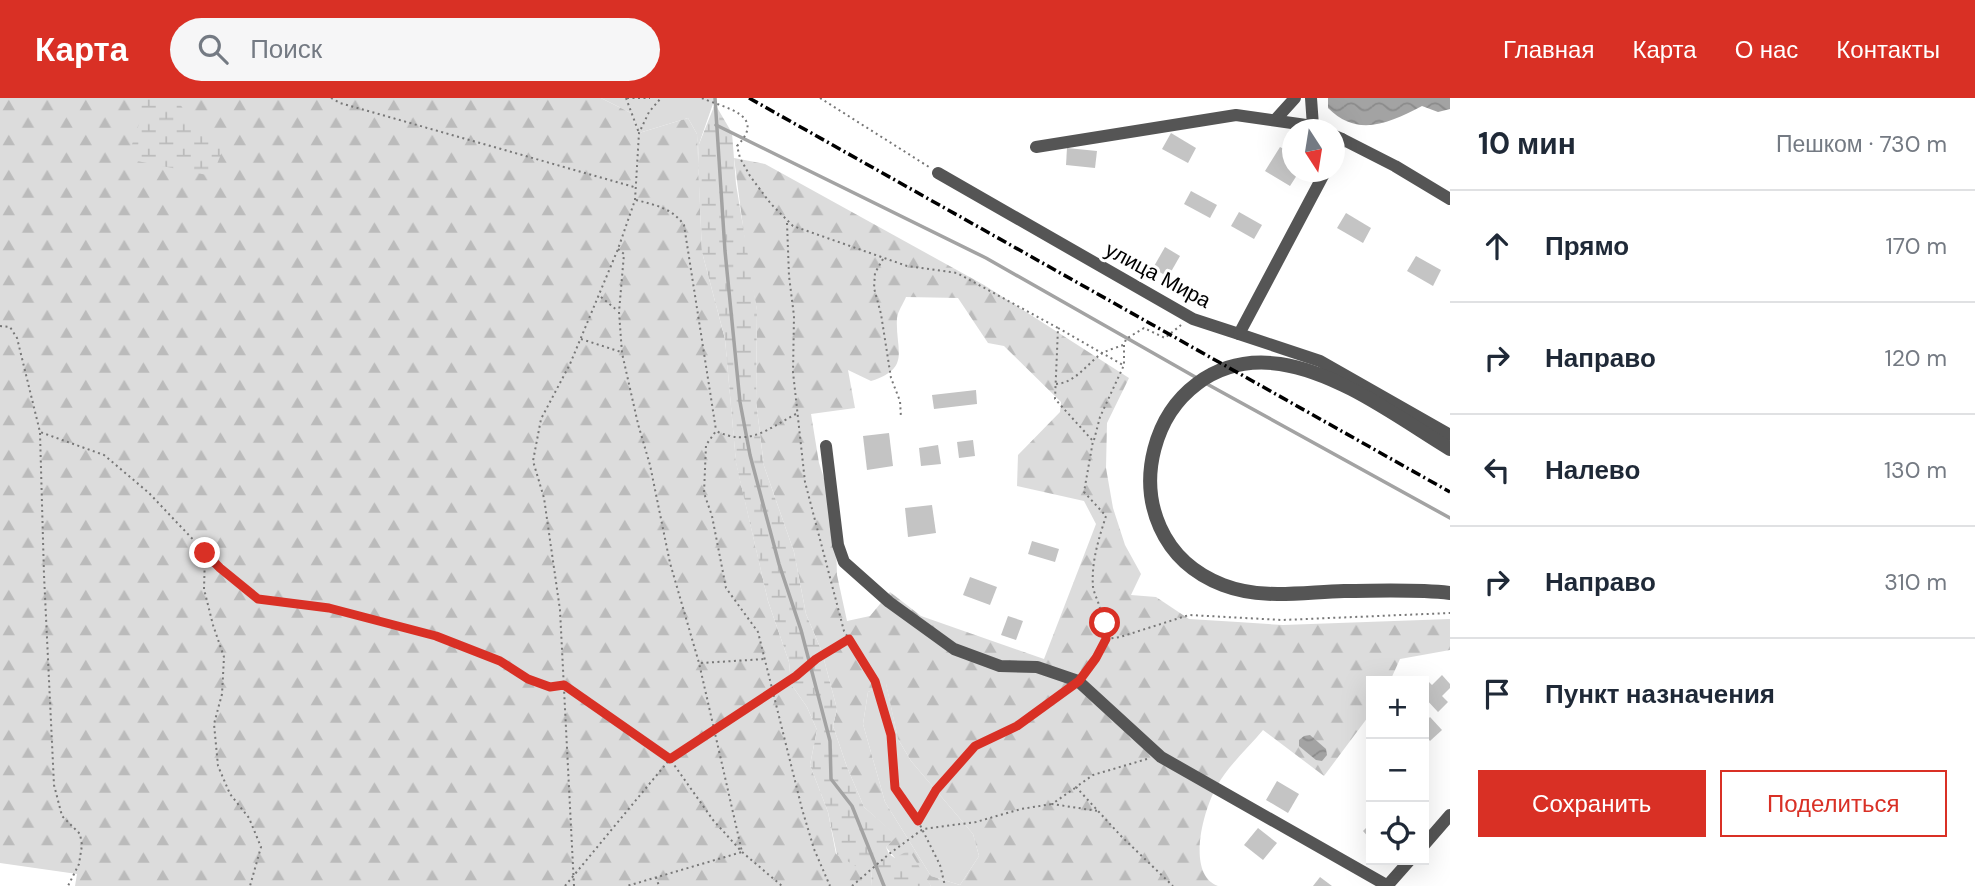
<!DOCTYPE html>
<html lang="ru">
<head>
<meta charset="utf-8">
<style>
	body { margin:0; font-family:"DM Sans",sans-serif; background:#f6f6f7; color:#1f2937 }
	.controls { position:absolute; right:21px; bottom:21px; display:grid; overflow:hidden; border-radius:0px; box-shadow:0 7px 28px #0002 }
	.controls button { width:63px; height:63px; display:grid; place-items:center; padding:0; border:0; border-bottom:2px solid #e0e1e3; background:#fff; color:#1f2937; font:35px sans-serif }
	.compass { position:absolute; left:1282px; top:21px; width:63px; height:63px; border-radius:50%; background:#fff; box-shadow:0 7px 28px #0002; rotate:168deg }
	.stop { position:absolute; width:21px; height:21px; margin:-16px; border:5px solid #d93025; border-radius:50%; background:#fff }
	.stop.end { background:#d93025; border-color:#fff; box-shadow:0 2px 7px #0008 }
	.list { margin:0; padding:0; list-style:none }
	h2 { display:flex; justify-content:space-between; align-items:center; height:91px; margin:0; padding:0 28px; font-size:30px }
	h2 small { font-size:23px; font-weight:400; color:#747a83 }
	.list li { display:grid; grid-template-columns:46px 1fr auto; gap:21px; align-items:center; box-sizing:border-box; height:112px; padding:0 28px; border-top:2px solid #e0e1e3 }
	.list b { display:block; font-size:26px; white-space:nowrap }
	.list em { font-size:23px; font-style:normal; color:#747a83 }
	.actions { display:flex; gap:14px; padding:21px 28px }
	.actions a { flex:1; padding:16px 0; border:2px solid #d93025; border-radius:0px; text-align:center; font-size:24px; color:#d93025 }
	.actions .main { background:#d93025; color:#fff }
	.icon { flex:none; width:38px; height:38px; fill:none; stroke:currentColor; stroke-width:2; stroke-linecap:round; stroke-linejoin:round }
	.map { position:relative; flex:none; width:1450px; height:788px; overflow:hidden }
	header { display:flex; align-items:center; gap:42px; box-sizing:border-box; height:98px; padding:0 35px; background:#d93025; color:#fff }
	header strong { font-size:33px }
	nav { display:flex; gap:38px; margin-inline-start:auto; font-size:24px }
	.search { width:490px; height:63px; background:#f6f6f7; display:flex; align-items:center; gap:18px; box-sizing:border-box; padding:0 24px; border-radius:38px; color:#747a83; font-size:26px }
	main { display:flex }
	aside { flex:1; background:#fff }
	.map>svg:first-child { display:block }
	.grass { fill:#dcdcdc }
	.forest { fill:url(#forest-firs); fill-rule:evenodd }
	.wetland { fill:url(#wetland-marsh) }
	.water { fill:url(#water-waves) }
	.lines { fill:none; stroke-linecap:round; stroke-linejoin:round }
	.stream { stroke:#a3a3a3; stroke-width:3.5 }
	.building { fill:#c4c4c4 }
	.path { stroke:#777; stroke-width:2; stroke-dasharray:2 3.5; stroke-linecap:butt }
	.minor { stroke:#555; stroke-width:12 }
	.tertiary { stroke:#555; stroke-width:14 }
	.rail { stroke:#000; stroke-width:3.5; stroke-dasharray:10 3.5 2 3.5; stroke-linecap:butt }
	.route { stroke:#d93025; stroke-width:9 }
	.labels { text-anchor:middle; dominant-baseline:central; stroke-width:6; stroke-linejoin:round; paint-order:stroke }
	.street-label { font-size:21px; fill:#000; stroke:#fff }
</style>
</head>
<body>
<header>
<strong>Карта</strong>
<div class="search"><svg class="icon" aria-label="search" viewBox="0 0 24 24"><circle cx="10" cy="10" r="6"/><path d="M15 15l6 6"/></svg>Поиск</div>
<nav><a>Главная</a><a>Карта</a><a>О нас</a><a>Контакты</a></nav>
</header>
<main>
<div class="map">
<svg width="1450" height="788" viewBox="0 0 1450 788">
	<defs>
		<pattern id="forest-firs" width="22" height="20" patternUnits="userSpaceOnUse" patternTransform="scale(1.75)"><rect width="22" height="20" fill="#dcdcdc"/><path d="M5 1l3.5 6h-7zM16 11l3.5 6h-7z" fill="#bbb"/></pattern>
		<pattern id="wetland-marsh" width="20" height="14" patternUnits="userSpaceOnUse" patternTransform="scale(1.75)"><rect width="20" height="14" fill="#dcdcdc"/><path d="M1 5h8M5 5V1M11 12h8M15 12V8" fill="none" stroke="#bbb"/></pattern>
		<pattern id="water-waves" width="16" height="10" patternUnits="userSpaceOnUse" patternTransform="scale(1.75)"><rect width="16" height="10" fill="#a3a3a3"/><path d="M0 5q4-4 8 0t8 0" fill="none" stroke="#8b8b8b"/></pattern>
	</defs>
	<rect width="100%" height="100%" fill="#fff"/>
	<g class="grass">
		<polygon points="601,0 715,0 699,46 698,66 697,36 688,20 639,35 631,15"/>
		<polygon points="886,585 898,641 911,663 973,736 979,758 960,787 931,778 885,704 863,626 868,594"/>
	</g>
	<g class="forest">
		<polygon points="0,0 601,0 631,15 639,35 688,20 697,36 702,154 725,241 736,364 768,503 789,564 791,586 807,609 817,632 810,667 828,714 836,756 871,771 872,788 75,788 77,776 0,765"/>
		<path d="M734,60L765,66L984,187L1129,280L1107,325L1106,370L1113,410L1125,447L1141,476L1131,497L1156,499L1189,521L1238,524L1283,527L1450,521V552L1400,561L1390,583H1371V615L1324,678L1263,632C1248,650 1228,668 1217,688C1204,710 1185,776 1218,788H931L920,773L895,760L886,749L896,738L864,709L847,669L833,628L837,611L822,554L806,516L794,454L764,368L756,303L757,212L748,167ZM906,199L958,200L988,245L1004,248L1061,304L1060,314L1018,357L1017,388L1084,403L1096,426L1044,561L921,518L890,494L870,518L847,523L837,477L836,445L829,396L819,365L811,316L855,310L848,272L871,283C912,270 895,252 897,220C898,213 903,206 906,199ZM886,586L898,641L911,663L973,736L979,758L960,787L931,778L885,704L863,626L868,594Z"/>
	</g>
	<g class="wetland">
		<polygon points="137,0 176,0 190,21 224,49 212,78 127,61 140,23"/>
		<polygon points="715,6 732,35 736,86 757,212 756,303 764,368 794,454 806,516 822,554 837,611 833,628 847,669 864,709 897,738 886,749 889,756 895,760 909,752 931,788 872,788 871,771 859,770 837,757 828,714 810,667 817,632 807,609 791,586 789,564 768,503 736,365 725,241 702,154 698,66 699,46"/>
	</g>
	<g class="water">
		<path d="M1328,0H1450V11L1438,14L1422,8C1389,25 1358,40 1328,10Z"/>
		<polygon points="1310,637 1326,651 1327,657 1322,663 1316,662 1299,648 1299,642 1304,638"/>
	</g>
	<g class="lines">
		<g class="stream">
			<polyline points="715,0 725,153 740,304 750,357 779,466 801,532 830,643 831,681 852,708 884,788"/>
			<polyline points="716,27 986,160 1197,280"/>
			<polyline points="1207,286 1450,420"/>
		</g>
	</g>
	<g class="building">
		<polygon points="1171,35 1196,50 1188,65 1162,51"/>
		<polygon points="1280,49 1293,56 1293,74 1299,74 1290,88 1265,73"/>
		<polygon points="1067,50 1097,53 1095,70 1066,67"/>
		<polygon points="1191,93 1217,107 1210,120 1184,106"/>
		<polygon points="1239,114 1262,127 1254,141 1231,128"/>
		<polygon points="1346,115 1371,130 1363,145 1337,130"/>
		<polygon points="1165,149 1180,158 1168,179 1153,170"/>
		<polygon points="1416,158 1441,172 1433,188 1407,173"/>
		<polygon points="976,292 977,306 934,311 932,297"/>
		<polygon points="889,335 893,368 867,372 863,338"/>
		<polygon points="973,342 975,358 959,360 957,344"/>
		<polygon points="938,347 941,366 921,368 919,350"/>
		<polygon points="932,407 936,435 908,439 905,410"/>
		<polygon points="1032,443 1059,451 1055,464 1028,456"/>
		<polygon points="970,479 997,489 990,507 963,497"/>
		<polygon points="1008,518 1023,523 1016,542 1001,537"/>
		<polygon points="1442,577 1450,586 1450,590 1442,598 1448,604 1438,614 1424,599 1424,583 1426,581 1432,587"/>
		<polygon points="1430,619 1442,632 1430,643 1424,636 1424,625"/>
		<polygon points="1277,683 1299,696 1288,715 1266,702"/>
		<polygon points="1371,725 1371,742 1363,733"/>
		<polygon points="1258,730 1277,745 1263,762 1244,747"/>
		<polygon points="1320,779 1332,788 1313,788"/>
	</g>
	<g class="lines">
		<g class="path">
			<polyline points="331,0 340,5 634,89"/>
			<polyline points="626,0 639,35"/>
			<polyline points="627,0 650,0"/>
			<path d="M702,0C723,10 768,16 737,48L740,60L750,78L771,106L793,128L907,168L957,175L1058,230L1055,301L1093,343L1084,394L1106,418C1099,440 1091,464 1093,489C1094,495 1098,503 1100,510C1110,540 1104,551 1085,575"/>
			<polyline points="820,0 929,69"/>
			<path d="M636,102C655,107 672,110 684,127L716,332"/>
			<polyline points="787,125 789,178 794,218 793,274 805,384 844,533 875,583 891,637 896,689 918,723 940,767 945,788"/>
			<polyline points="618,151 624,156 619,214 622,255 638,326 650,367 670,465 699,565 742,754 627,788"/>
			<polyline points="883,161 875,175 874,190 881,216 891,280 900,303 901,320"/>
			<polyline points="601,199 618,213"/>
			<polyline points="0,228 10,229 17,240 40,334 104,357 149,395 220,470 258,501 329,510 436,538 500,563 528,581 550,589 564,587 670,661 713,722 742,754 782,788"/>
			<polyline points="1058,230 1123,267"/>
			<polyline points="581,241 621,254"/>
			<path d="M1056,286C1075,285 1087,266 1101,256C1107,252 1116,250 1123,247"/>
			<path d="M796,316C767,331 750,349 716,333L706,347L704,395L712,418L726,490L758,534L802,711L814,751L830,788"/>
			<polyline points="40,335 44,477 54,687 62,718 80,736 82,747 79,766 68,788"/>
			<polyline points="1094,342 1100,319 1124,267 1124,247 1126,241 1144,230 1165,240 1181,227"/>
			<polyline points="205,456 204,491 213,527 224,559 222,596 214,626 218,668 230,696 249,720 261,749 250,788"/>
			<polyline points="1106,541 1120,539 1189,517 1282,522 1450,515"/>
			<polyline points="701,565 765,561"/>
			<polyline points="1147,661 1093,677 1076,689 1121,738 1173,788"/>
			<polyline points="1075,690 1052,706 1098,713"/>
			<polyline points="918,723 936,692 975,648 1017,628 1065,593"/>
			<polyline points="656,779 659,788"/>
			<polyline points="565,788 670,661 796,578 816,561 848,542"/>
			<polyline points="574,788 560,512 544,400 533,363 541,321 570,266 618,151 635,102 639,35 649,14 661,0"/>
			<polyline points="852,788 889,756 923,731 976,724 1021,711 1052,706"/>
		</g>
		<g class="minor">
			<polyline points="1311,0 1313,28 1319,31"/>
			<polyline points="1276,21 1295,0"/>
			<polyline points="1342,41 1395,68 1450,101"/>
			<polyline points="1036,49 1236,17 1313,28"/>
			<polyline points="1335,55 1342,41 1335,38"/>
			<polyline points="938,75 1193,221 1239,236 1325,74"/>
			<polyline points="1239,236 1320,263 1450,337"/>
			<polyline points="826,348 838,447 844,464 889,504 954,551 1000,568 1037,569 1078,583 1161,659 1388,788"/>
			<polyline points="1424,747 1450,717"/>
			<polyline points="1387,788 1410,762"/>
		</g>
		<path class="tertiary" d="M1450,351C1399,320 1340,275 1280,266C1147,247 1097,438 1223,487C1262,502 1303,494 1344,493C1379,493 1415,491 1450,495"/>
		<polyline class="rail" points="749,0 1450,394"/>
	</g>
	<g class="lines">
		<polyline class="route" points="205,455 220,470 258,501 329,510 436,538 500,563 528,581 550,589 564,587 670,661 796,578 816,561 849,541 875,583 891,637 895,690 918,723 936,692 975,648 1017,628 1079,583 1096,560 1106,541 1105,525"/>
	</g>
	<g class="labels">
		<g class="street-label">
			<text transform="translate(1158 177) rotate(28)">улица Мира</text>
		</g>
	</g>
</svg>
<div class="controls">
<button>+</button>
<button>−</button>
<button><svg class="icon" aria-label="locate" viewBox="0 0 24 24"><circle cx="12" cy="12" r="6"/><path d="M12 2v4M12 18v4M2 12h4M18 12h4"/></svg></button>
</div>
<svg class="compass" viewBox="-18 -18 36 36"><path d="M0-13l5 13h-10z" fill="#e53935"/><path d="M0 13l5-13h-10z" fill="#747a83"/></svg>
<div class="stop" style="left:1105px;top:525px"></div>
<div class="stop end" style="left:205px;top:455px"></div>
</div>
<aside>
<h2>10 мин<small>Пешком · 730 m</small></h2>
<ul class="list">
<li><svg class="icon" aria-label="ahead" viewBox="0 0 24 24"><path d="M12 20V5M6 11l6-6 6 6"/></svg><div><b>Прямо</b></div><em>170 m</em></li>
<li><svg class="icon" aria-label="right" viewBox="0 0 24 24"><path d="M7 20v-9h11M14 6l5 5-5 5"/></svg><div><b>Направо</b></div><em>120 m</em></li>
<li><svg class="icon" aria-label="left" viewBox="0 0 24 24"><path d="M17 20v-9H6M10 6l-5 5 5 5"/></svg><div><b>Налево</b></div><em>130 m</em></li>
<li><svg class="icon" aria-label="right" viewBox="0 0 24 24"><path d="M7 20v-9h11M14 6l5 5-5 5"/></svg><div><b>Направо</b></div><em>310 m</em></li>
<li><svg class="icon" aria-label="arrive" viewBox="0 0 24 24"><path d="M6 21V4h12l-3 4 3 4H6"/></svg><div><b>Пункт назначения</b></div></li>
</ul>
<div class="actions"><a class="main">Сохранить</a><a>Поделиться</a></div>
</aside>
</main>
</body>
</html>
